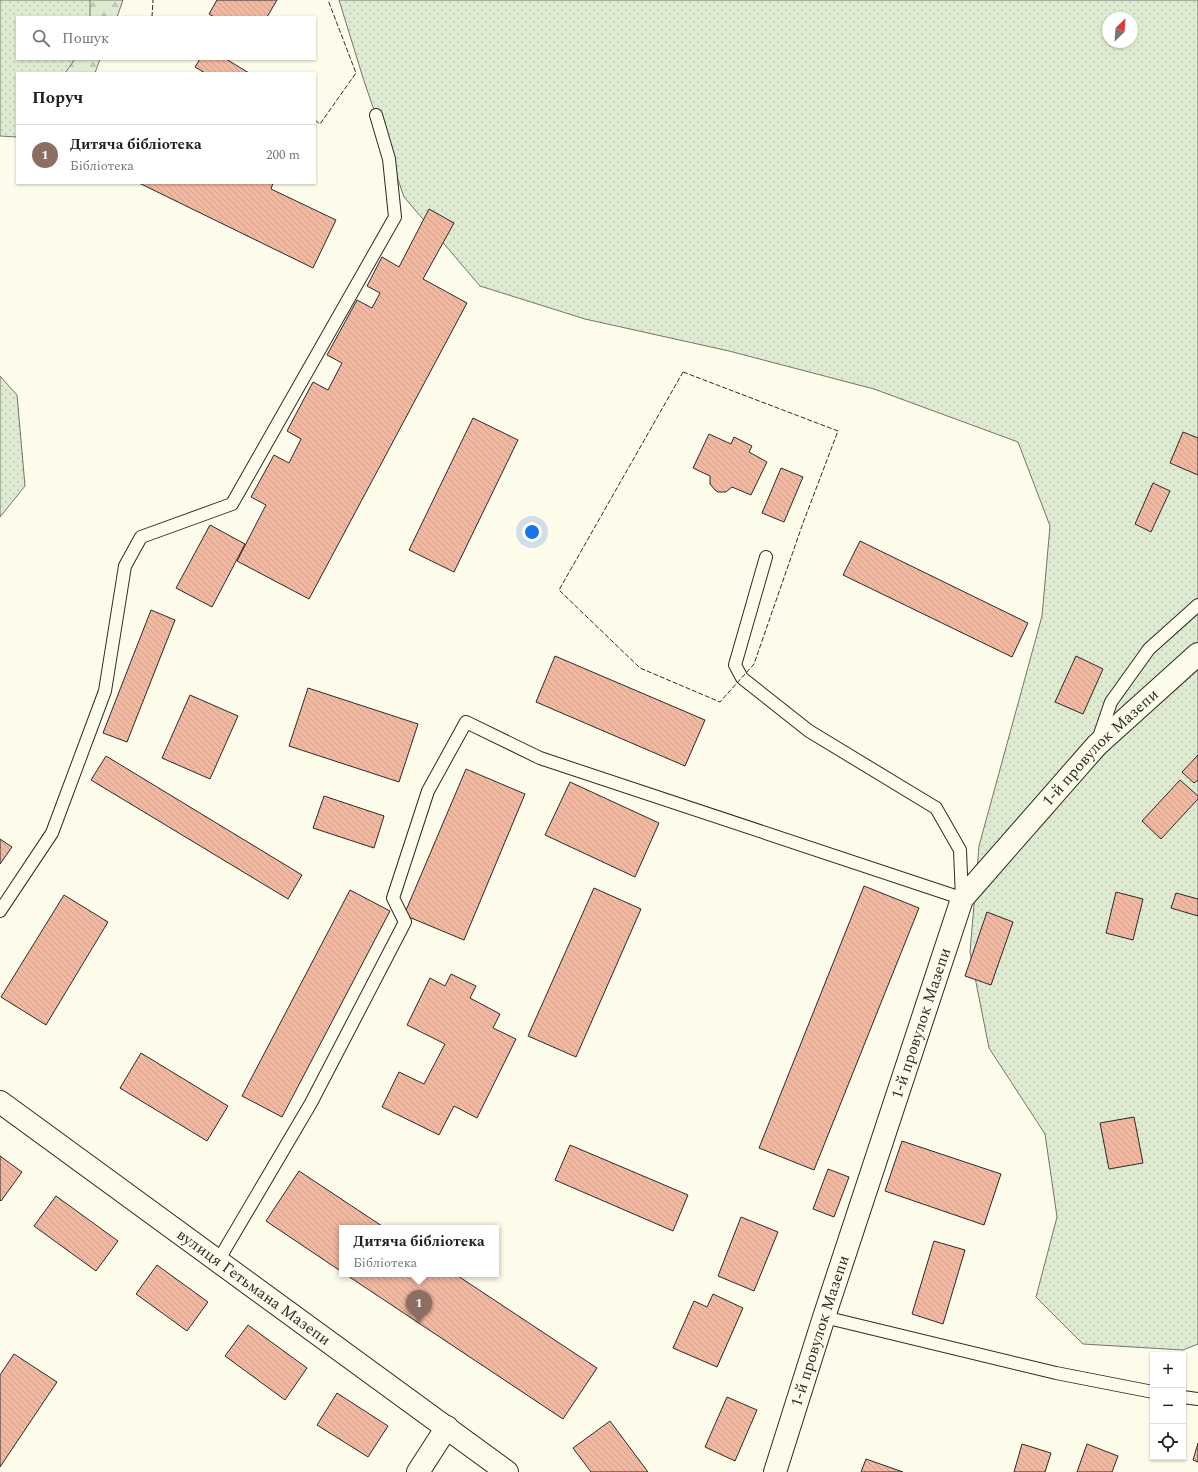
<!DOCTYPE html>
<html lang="uk">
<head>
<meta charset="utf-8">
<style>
	body { margin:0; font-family:Spectral,serif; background:#f6f6f6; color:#202124 }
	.controls { position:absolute; right:12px; bottom:12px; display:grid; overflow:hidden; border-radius:0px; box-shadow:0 1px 3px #0004 }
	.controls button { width:36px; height:36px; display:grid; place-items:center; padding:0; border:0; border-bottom:1px solid #e0e0e0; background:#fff; color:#202124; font:20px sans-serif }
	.compass { position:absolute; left:1102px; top:12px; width:36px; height:36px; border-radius:50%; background:#fff; box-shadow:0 1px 3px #0004; rotate:25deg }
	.you { position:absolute; left:532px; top:532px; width:14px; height:14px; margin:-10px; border:3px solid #fff; border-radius:50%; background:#1a73e8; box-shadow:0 0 0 6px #1a73e833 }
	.badge { display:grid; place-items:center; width:26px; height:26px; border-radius:50%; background:#c62828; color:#fff; font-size:13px; font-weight:700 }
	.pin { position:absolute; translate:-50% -33px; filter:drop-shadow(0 1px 2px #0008) }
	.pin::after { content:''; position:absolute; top:21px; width:14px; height:12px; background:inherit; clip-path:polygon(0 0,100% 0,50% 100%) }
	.popup { position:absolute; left:339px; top:1225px; width:160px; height:52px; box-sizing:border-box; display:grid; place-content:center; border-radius:0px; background:#fff; filter:drop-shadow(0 1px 3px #0005); font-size:13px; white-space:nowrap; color:#757577 }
	.popup b { font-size:15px; color:#202124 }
	.popup::after { content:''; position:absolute; left:50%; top:100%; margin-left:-8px; border:8px solid transparent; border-top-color:#fff }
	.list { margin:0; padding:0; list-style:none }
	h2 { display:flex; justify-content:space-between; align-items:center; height:52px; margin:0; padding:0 16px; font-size:17px }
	h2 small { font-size:13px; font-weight:400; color:#757577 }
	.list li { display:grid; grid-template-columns:26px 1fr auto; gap:12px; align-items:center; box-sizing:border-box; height:60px; padding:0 16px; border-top:1px solid #e0e0e0 }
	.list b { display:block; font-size:15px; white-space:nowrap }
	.list p { margin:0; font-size:13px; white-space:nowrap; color:#757577 }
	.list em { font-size:13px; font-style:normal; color:#757577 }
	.icon { flex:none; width:22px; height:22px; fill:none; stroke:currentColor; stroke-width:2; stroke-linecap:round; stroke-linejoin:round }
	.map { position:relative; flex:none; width:1198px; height:1472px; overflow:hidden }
	.search { position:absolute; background:#fff; box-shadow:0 1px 3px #0004; left:16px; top:16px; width:300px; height:44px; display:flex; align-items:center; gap:10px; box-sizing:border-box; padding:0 14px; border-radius:0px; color:#757577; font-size:15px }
	.panel { position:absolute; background:#fff; box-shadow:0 1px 3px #0004; left:16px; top:72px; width:300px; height:112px; border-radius:0px }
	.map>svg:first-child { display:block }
	.forest { fill:url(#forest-firs); stroke:#74746e }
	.park { fill:url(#park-dots); stroke:#74746e; fill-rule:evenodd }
	.building { fill:url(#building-back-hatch); stroke:#2b2b2b }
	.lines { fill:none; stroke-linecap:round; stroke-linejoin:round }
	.service-casing { stroke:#2b2b2b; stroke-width:14 }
	.minor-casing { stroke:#2b2b2b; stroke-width:24 }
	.secondary-casing { stroke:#2b2b2b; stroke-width:24 }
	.service { stroke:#fdfbea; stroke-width:12 }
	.minor { stroke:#fdfbea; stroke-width:22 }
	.secondary { stroke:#fdfbea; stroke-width:22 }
	.fence { stroke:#2b2b2b; stroke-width:1; stroke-dasharray:5 2; stroke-linecap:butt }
	.labels { text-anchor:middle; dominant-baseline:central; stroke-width:3; stroke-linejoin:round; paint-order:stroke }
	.street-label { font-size:16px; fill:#2b2b2b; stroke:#fdfbea }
</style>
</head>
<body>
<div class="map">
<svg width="1198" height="1472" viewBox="0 0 1198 1472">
	<defs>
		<pattern id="forest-firs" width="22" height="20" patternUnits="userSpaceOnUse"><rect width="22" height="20" fill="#deebd1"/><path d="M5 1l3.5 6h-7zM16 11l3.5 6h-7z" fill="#bfcab4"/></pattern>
		<pattern id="park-dots" width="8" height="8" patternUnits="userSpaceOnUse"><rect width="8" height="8" fill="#deebd1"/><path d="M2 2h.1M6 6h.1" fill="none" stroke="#bfcab4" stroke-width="1.8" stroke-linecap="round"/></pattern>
		<pattern id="building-back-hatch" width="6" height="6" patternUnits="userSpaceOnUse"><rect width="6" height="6" fill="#f2b8a0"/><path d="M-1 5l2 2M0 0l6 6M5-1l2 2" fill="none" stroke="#d09e8a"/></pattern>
	</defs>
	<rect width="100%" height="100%" fill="#fdfbea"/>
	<polygon class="forest" points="0,0 123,0 117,17 17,17 17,59 100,59 95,73 17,73"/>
	<g class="park">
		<polygon points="0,0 90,0 90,17 17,17 17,59 75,59 65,73 17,73 17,137 0,136"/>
		<path d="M339,0H1198V1344L1183,1350L1083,1344L1036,1297L1057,1217L1045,1134L989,1048L970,952L979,846L1042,616L1050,526L1018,442L874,389L729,351L585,319L480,286L404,197L364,81ZM1108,18H1132V42H1108Z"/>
		<polygon points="0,376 17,395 25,486 0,517"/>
	</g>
	<g class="building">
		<polygon points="217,0 277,0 267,17 214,17 209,14"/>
		<polygon points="200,59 226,59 249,73 205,73 195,67"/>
		<polygon points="139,183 273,183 271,189 336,220 313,268"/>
		<polygon points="429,209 454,223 423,279 467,303 309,599 237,561 266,505 251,497 274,455 289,463 301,439 287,431 313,382 328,390 342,363 327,355 357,300 372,308 380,293 367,286 382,257 399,267"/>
		<polygon points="473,418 518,440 454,572 409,550"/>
		<polygon points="1183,432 1198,438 1198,475 1170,463"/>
		<polygon points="709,434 731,444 734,437 752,446 749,452 767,462 751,495 732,487 726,492 718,492 715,490 710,484 710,476 693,468"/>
		<polygon points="781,468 803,477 784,522 762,513"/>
		<polygon points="1153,483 1170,491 1151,532 1135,524"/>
		<polygon points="210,525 245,544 212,607 176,588"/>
		<polygon points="860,541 1028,623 1012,657 843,575"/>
		<polygon points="151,610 175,620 127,742 103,733"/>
		<polygon points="555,656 705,720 685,766 536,702"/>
		<polygon points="1076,656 1103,669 1083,714 1055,702"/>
		<polygon points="308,688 418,724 399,782 289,746"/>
		<polygon points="190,695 238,716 210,779 162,758"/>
		<polygon points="1198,755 1198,780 1194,783 1182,772"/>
		<polygon points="106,756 302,875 288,899 91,780"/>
		<polygon points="466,769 525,794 464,940 404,915"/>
		<polygon points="1180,780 1198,796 1198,799 1161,839 1142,821"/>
		<polygon points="570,782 659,823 635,877 545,835"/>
		<polygon points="324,796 384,816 374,848 313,828"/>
		<polygon points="0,839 12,847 0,864"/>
		<polygon points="864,886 919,908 814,1170 759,1148"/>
		<polygon points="594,888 641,909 576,1057 528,1036"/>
		<polygon points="350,890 390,911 282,1117 242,1096"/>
		<polygon points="1116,892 1143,899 1133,940 1106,933"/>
		<polygon points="1176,893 1198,899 1198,916 1171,908"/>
		<polygon points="64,895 108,922 46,1025 1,997"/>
		<polygon points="987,912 1013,922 991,985 965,976"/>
		<polygon points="451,974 476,986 470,998 500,1014 493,1028 516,1039 477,1118 454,1106 439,1135 382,1107 399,1072 424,1084 445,1044 407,1025 430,978 445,986"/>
		<polygon points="141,1053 228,1106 207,1141 120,1088"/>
		<polygon points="1134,1117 1143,1163 1109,1169 1100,1123"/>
		<polygon points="902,1141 1001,1174 984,1225 885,1191"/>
		<polygon points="570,1145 688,1195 673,1231 555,1180"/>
		<polygon points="0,1156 22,1172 1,1201 0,1200"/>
		<polygon points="828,1169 849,1177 834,1217 813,1209"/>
		<polygon points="299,1171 385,1228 342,1228 342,1272 266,1221"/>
		<polygon points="56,1196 118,1241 96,1271 34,1226"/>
		<polygon points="741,1217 778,1232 754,1291 718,1276"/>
		<polygon points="934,1241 965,1250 943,1324 912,1314"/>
		<polygon points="157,1265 208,1302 187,1331 136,1294"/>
		<polygon points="345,1274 455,1274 597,1368 563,1419"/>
		<polygon points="713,1294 743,1308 717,1367 673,1348 694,1301 707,1307"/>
		<polygon points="248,1325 307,1368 285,1400 225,1356"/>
		<polygon points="14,1354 57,1382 0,1467 0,1375"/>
		<polygon points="337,1393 388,1426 368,1457 317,1425"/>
		<polygon points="727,1397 757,1410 735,1461 705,1447"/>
		<polygon points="610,1421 648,1472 591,1472 573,1448"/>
		<polygon points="1198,1443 1198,1462 1193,1460"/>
		<polygon points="1022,1444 1051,1453 1045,1472 1014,1472"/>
		<polygon points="1087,1444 1118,1456 1112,1472 1077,1472"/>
		<polygon points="866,1459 903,1472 861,1472"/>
	</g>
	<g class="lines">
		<g class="service-casing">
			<g id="service">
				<polyline points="766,557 735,665 742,678 809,731 936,808 960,850 962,899"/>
				<polyline points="1098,740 1111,702 1149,649 1198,605"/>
				<polyline points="0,911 52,833 105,691 125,566 141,537 232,504 395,217 389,159 376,115"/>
				<polyline points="218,1261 311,1103 405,922 393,898 428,791 466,722 540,758 967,900"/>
				<polyline points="824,1317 1056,1373 1153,1392"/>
				<polyline points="1183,1397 1198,1399"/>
			</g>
		</g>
		<g class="minor-casing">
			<g id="minor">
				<polyline points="418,1472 447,1427"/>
				<path id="s1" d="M775,1472L824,1317L962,899L1097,745L1198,654"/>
			</g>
		</g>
		<g class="secondary-casing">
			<g id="secondary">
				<path id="s2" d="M0,1102L507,1472"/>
			</g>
		</g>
		<use href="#service" class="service"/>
		<use href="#minor" class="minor"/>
		<use href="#secondary" class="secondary"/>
		<g class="fence">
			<polyline points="152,17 153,0"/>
			<polyline points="315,120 320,124 356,73 328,0"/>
			<polygon points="683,372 838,431 803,523 754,664 720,702 640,668 559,590"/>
		</g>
	</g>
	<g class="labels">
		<g class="street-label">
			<text stroke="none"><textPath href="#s1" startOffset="808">1-й провулок Мазепи</textPath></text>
			<text stroke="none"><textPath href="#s1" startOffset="472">1-й провулок Мазепи</textPath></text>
			<text stroke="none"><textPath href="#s2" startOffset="314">вулиця Гетьмана Мазепи</textPath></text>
			<text stroke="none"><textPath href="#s1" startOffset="148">1-й провулок Мазепи</textPath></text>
		</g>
	</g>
</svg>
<div class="controls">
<button>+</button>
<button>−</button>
<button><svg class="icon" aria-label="locate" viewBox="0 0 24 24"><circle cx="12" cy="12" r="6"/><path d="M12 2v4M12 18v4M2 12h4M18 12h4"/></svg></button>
</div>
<svg class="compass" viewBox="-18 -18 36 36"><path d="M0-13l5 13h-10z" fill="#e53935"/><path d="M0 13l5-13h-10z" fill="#757577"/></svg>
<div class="you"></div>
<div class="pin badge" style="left:419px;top:1323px;background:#8d6e63">1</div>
<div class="popup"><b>Дитяча бібліотека</b>Бібліотека</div>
<div class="search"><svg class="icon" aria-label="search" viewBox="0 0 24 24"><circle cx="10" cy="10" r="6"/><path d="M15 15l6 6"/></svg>Пошук</div>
<section class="panel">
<h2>Поруч<small></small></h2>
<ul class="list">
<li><span class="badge" style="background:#8d6e63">1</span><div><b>Дитяча бібліотека</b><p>Бібліотека</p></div><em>200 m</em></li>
</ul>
</section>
</div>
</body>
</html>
